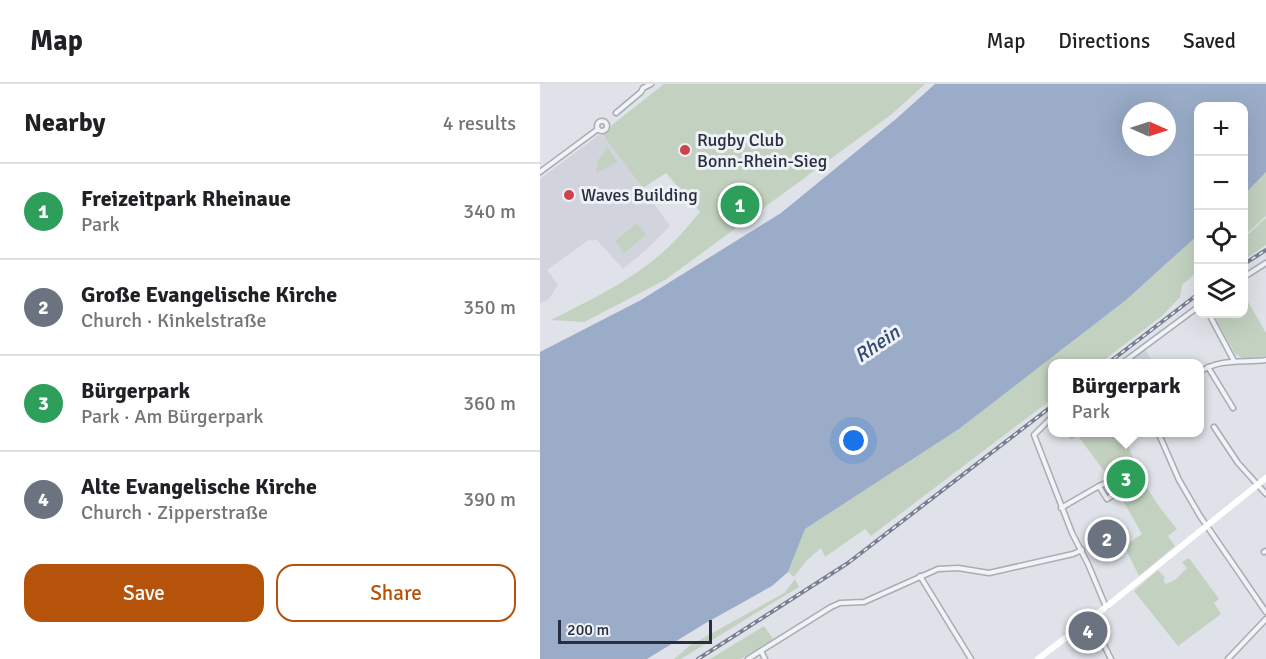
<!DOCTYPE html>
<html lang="en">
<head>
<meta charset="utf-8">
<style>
	body { margin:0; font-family:Signika,sans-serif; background:#f6f6f6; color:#202124 }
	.controls { position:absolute; right:18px; top:18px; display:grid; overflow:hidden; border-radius:12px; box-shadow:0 6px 24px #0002 }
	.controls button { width:54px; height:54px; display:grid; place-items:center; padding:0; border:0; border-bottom:2px solid #e0e0e0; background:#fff; color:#202124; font:30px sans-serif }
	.compass { position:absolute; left:582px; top:18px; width:54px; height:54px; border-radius:50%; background:#fff; box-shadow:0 6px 24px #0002; rotate:93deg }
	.scale { position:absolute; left:18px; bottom:15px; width:154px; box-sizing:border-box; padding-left:6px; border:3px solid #282e3f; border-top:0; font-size:16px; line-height:21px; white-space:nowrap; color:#282e3f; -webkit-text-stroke:4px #eef1f6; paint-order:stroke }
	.you { position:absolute; left:314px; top:357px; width:21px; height:21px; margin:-15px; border:4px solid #fff; border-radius:50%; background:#1a73e8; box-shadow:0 0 0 9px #1a73e833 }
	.badge { display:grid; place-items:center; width:39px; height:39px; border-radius:50%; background:#b45309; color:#fff; font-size:20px; font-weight:700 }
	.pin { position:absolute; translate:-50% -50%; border:3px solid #fff; box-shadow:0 2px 6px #0006 }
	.popup { position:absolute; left:508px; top:275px; width:156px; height:78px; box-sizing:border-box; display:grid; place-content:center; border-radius:12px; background:#fff; filter:drop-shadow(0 2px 4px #0005); font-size:20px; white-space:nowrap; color:#757577 }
	.popup b { font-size:22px; color:#202124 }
	.popup::after { content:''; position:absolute; left:50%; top:100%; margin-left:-12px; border:12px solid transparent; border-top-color:#fff }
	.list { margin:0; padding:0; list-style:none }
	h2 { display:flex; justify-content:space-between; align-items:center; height:78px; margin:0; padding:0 24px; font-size:26px }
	h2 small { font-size:20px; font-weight:400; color:#757577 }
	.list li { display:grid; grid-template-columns:39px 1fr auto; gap:18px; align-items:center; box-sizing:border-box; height:96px; padding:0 24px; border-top:2px solid #e0e0e0 }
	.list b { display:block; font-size:22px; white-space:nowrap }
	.list p { margin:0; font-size:20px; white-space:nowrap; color:#757577 }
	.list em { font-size:20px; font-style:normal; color:#757577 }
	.actions { display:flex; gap:12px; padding:18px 24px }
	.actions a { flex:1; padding:14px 0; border:2px solid #b45309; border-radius:18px; text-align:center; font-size:21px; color:#b45309 }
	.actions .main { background:#b45309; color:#fff }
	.icon { flex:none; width:33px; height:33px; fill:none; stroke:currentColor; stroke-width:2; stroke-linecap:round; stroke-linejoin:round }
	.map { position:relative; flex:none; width:726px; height:575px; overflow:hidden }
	header { display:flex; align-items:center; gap:36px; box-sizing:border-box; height:84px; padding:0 30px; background:#fff; border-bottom:2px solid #e0e0e0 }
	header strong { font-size:28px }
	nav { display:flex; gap:33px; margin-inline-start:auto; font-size:21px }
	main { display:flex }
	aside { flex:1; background:#fff }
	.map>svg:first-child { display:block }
	.built { fill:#d1d4dd }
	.green { fill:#c3d2c0 }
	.water { fill:#9aacc8; fill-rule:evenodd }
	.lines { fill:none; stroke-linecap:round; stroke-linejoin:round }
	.minor-casing { stroke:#a8acb5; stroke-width:7 }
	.minor { stroke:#f2f3f7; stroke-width:4 }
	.secondary { stroke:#fff; stroke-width:6 }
	.rail-casing { stroke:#787f92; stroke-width:4 }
	.rail { stroke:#eef1f6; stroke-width:1.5; stroke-dasharray:4.5; stroke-linecap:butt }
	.poi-dot { fill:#ce434a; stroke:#eef1f6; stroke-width:2 }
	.labels { text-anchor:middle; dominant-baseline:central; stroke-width:6; stroke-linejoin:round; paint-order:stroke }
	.poi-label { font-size:18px; fill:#282e3f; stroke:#eef1f6; text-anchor:start }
	.water-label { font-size:20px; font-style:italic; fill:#324873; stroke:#eef1f6 }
</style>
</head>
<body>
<header>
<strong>Map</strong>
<nav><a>Map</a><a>Directions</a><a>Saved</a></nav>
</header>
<main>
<aside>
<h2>Nearby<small>4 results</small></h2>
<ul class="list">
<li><span class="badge" style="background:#2e9e5b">1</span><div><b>Freizeitpark Rheinaue</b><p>Park</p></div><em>340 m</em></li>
<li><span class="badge" style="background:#6b7280">2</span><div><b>Große Evangelische Kirche</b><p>Church · Kinkelstraße</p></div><em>350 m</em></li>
<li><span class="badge" style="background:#2e9e5b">3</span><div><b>Bürgerpark</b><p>Park · Am Bürgerpark</p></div><em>360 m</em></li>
<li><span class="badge" style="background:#6b7280">4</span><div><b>Alte Evangelische Kirche</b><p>Church · Zipperstraße</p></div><em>390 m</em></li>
</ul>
<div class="actions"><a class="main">Save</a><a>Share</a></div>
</aside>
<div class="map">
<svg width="726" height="575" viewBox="0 0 726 575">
	<rect width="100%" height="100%" fill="#dfe2e8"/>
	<g class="built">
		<polygon points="60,50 70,58 130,142 107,165 83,185 56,155 52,157 50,155 7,186 18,201 8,216 0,219 0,95"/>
		<polygon points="605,265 613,279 586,279"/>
	</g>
	<g class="green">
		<path d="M124,0H385L352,30L125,196L44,238L11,236C50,216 89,198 122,169C136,157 148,142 160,128L126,89L103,104L62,50L69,46L72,41Z"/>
		<polygon points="68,63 77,78 57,89 56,85 59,82 56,79"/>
		<polygon points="726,88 726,132 704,152 704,111"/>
		<polygon points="726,134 726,161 704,176 704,154"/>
		<polygon points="97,139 106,151 84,169 75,157"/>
		<polygon points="658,151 658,187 642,201 640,213 622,232 560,279 512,280 512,315 331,452 325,445 285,473 281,464 266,477 254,493 248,488 265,445 419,345 586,216"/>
		<polygon points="704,211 726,249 726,272 704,275 695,270 673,230 704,230"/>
		<path d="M526,349H585C594,386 612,416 637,445L628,452L635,462L599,492L584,462L602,450L573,399L538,352L531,356Z"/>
		<polygon points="649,474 679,515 674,519 681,530 638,562 594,507 618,486 625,494 623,496 626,500 635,496 647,484 642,478"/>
		<polygon points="255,495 259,503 141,575 134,575 149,562 244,509"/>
		<polygon points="224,542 233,555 201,575 170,575"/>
	</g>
	<path class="water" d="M395,0H726V88L704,111V22H658V151L586,216L419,345L265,445L248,488L232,502L164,540L107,575H0V268L101,216L241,129L356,35ZM591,27H627V63H591Z"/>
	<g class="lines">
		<g class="minor-casing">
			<g id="minor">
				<polyline points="76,29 101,8 103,4 111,0"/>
				<circle cx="62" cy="42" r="5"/>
				<polyline points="0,88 58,45"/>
				<polyline points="704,193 726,179"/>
				<polyline points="669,230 694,277"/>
				<polyline points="581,280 658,223"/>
				<polyline points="668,283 693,324"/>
				<path d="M660,288C679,274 704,279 726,276"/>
				<polyline points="512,333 494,351 532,449 548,480 566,523"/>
				<polyline points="674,343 698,379 726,410"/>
				<polyline points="618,348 639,396 660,432 726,528"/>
				<polyline points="521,424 559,402 567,415 573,411 566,399 559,402"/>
				<polyline points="724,468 726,467"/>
				<polyline points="380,492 431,575"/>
				<polyline points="551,535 571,575"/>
				<polyline points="221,567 225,575"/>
				<polyline points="208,575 291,523 300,519 324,518 398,485 418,484 449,489 533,470 542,466"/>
				<polyline points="688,575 726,535"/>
			</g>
		</g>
		<use href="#minor" class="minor"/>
		<polyline class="secondary" points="498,575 566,523 726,394"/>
		<g class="rail-casing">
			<g id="rail">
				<polyline points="704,180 726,166"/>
				<polyline points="567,280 658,210"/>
				<polyline points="158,575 308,479 512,322"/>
			</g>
		</g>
		<use href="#rail" class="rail"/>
	</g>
	<g class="poi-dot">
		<circle cx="145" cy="66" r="6"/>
		<circle cx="29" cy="111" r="6"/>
	</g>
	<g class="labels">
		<g class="poi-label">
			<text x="157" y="56">Rugby Club<tspan x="157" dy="21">Bonn-Rhein-Sieg</tspan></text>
			<text x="41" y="111">Waves Building</text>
		</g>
		<g class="water-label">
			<text transform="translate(337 260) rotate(-34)">Rhein</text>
		</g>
	</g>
</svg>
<div class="controls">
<button>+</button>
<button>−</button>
<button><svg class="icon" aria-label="locate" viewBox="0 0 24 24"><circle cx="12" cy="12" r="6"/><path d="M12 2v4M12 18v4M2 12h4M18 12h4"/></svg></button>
<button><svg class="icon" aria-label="layers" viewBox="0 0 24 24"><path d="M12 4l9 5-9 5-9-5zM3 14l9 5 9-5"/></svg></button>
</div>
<svg class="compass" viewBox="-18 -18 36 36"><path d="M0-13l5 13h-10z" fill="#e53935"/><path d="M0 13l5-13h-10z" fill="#757577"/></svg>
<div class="scale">200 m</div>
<div class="you"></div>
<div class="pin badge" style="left:200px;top:121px;background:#2e9e5b">1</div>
<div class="pin badge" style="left:567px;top:455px;background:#6b7280">2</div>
<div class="pin badge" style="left:586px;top:395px;background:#2e9e5b">3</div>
<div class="popup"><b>Bürgerpark</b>Park</div>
<div class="pin badge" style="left:548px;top:547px;background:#6b7280">4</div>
</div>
</main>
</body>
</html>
